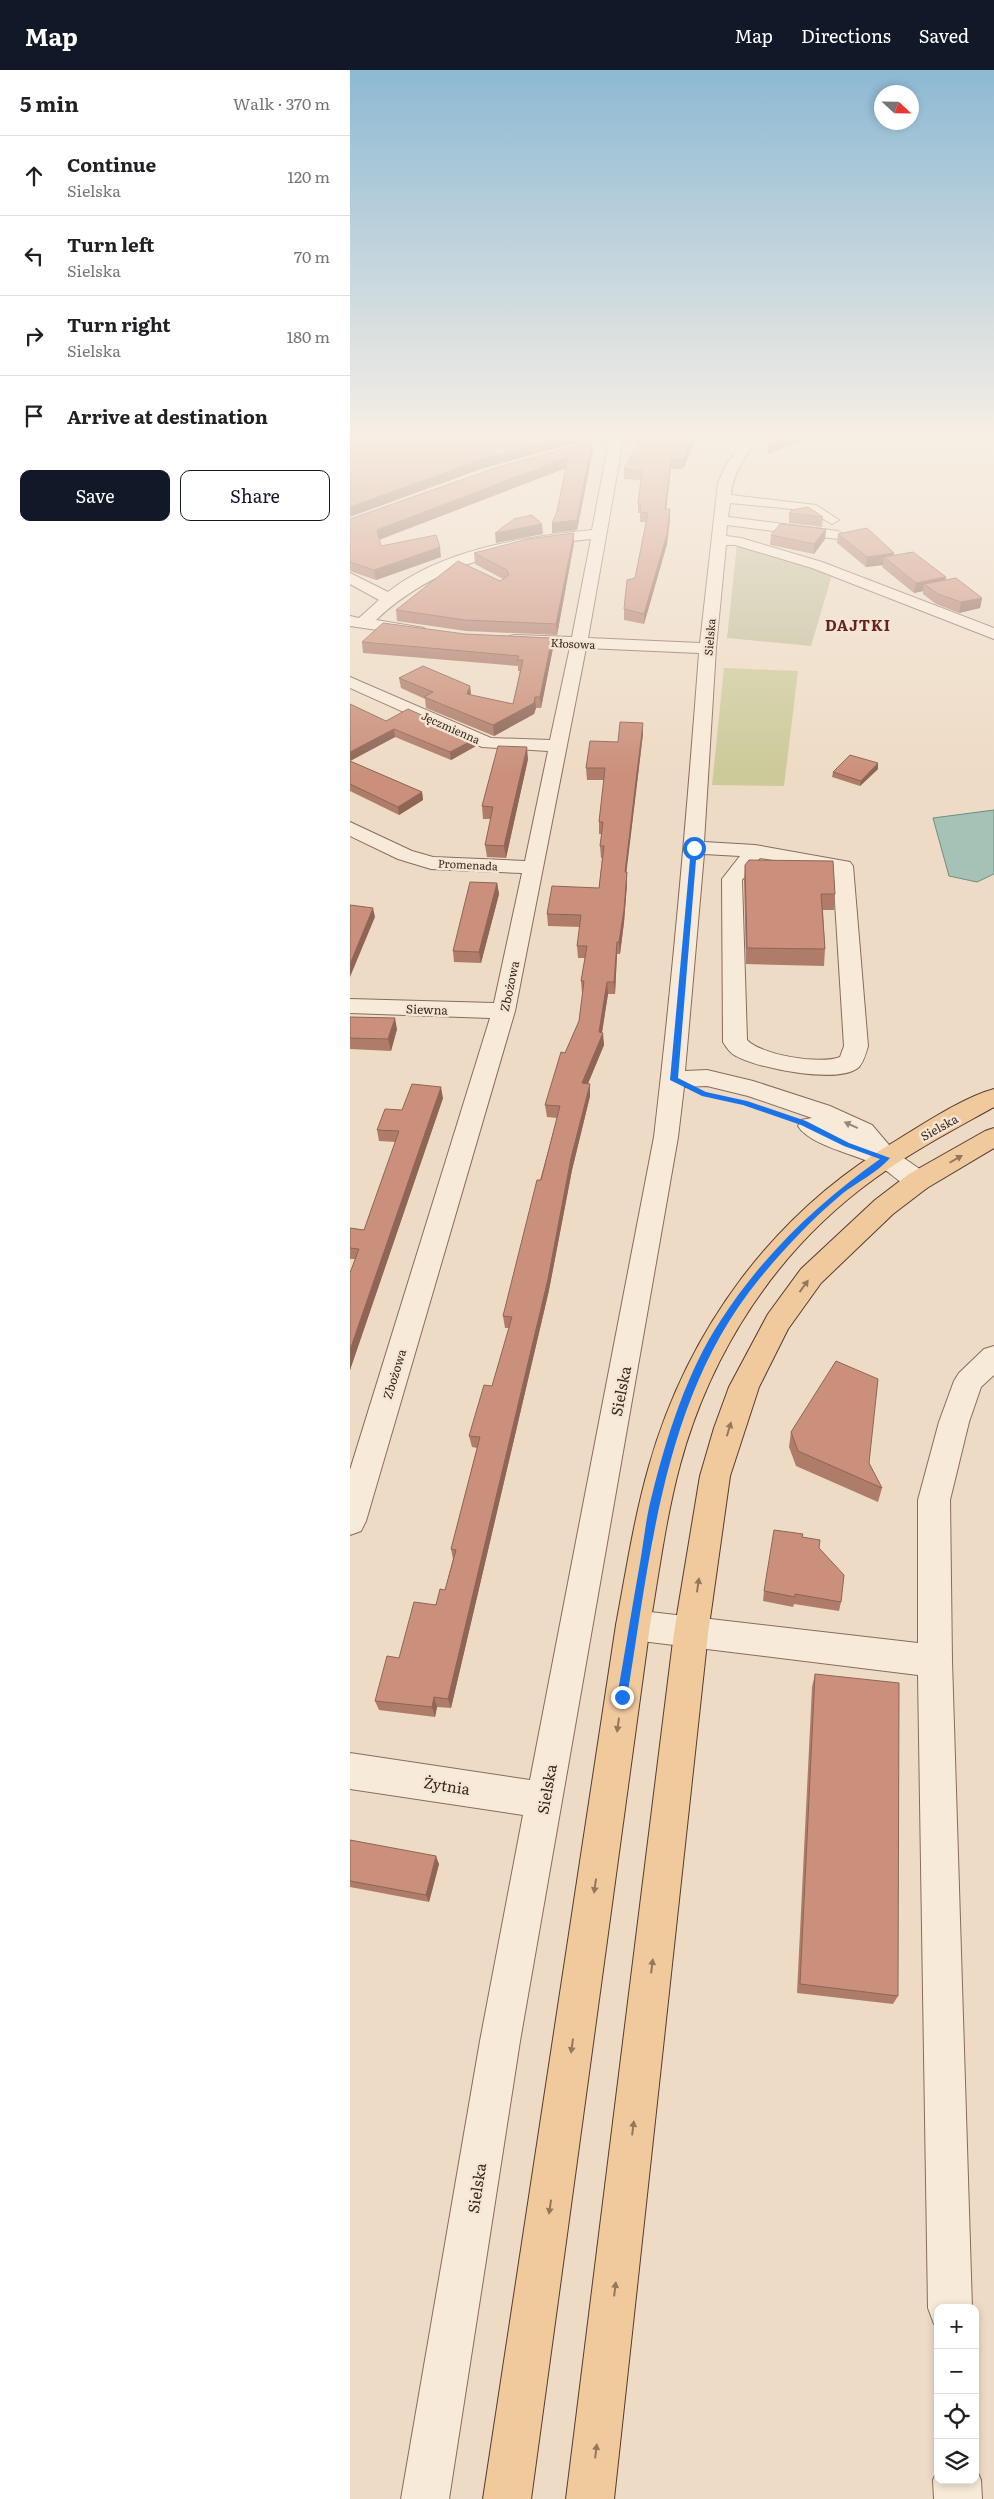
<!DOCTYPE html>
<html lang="en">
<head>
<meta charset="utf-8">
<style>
	body { margin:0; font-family:Literata,serif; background:#f6f6f6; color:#202124 }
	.controls { position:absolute; right:15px; bottom:15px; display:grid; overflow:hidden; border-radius:10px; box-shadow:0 2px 8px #0003 }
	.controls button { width:45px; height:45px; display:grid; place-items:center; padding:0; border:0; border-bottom:1px solid #e0e0e0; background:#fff; color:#202124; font:25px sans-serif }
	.compass { position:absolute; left:524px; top:15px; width:45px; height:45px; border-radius:50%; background:#fff; box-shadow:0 2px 8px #0003; rotate:112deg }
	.stop { position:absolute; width:15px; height:15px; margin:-11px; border:4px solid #1a73e8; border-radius:50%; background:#fff }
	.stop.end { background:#1a73e8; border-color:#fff; box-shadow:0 1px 5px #0008 }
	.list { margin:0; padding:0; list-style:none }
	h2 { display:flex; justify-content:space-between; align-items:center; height:65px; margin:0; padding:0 20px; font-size:21px }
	h2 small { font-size:16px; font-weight:400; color:#757577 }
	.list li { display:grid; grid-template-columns:32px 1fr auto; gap:15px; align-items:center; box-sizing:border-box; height:80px; padding:0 20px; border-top:1px solid #e0e0e0 }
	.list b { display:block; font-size:19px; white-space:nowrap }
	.list p { margin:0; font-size:16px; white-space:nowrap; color:#757577 }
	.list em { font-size:16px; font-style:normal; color:#757577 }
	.actions { display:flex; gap:10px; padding:15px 20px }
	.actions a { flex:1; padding:11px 0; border:1px solid #111827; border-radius:10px; text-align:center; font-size:18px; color:#111827 }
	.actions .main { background:#111827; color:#fff }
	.icon { flex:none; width:28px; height:28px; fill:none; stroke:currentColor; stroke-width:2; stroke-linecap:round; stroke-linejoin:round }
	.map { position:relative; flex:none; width:644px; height:2429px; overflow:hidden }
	header { display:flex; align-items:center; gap:30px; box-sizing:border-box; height:70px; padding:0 25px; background:#111827; color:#fff }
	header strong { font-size:24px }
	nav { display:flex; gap:28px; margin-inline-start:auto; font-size:18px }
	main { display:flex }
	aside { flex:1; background:#fff }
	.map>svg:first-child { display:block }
	.green { fill:#ccca99 }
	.cemetery { fill:#c1bf98 }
	.water { fill:#a6c1b5; stroke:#6d8f81 }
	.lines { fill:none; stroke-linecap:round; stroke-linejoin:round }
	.minor-casing { stroke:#886c5b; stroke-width:2 }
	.major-casing { stroke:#563b2f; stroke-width:2 }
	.minor { fill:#f8ead8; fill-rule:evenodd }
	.major { fill:#f0c99d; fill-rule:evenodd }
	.wall { fill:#af7c6a }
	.shaded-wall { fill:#8e6556 }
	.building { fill:#cb907b; stroke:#8e6556 }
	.oneway { fill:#98887c }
	.oneway2 { fill:#94785e }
	.route { fill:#1a73e8 }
	.labels { text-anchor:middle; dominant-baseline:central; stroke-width:5; stroke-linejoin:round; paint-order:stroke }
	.far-street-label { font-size:11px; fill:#39271f; stroke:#f5e6d4 }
	.street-label { font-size:12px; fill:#39271f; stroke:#f5e6d4 }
	.far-district-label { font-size:15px; font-weight:bold; letter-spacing:1px; fill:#65221f; stroke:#f5e6d4 }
	.near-street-label { font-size:15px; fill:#39271f; stroke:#f5e6d4 }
</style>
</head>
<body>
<header>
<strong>Map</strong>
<nav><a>Map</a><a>Directions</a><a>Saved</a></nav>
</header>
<main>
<aside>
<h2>5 min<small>Walk · 370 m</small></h2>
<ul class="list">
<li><svg class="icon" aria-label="ahead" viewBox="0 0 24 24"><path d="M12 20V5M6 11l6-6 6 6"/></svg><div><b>Continue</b><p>Sielska</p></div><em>120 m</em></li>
<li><svg class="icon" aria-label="left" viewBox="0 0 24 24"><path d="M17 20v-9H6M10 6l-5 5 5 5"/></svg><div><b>Turn left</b><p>Sielska</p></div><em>70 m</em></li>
<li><svg class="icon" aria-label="right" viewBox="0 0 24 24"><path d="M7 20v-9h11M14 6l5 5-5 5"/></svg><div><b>Turn right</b><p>Sielska</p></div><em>180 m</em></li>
<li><svg class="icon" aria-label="arrive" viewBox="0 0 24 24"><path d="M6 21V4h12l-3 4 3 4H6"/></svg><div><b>Arrive at destination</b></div></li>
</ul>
<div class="actions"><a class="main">Save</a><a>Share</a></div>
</aside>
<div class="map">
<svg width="644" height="2429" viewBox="0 0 644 2429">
	<rect width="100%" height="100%" fill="#eedbc5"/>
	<polygon class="green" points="374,598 448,601 434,716 362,715"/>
	<polygon class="cemetery" points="387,474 482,505 461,576 377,568"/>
	<polygon class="water" points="644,740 644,804 627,812 599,806 583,748"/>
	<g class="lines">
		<g class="minor-casing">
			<g id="minor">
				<path d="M252,364H265L272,376L238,568L350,573L368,413L375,397L398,364H411C398,383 383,401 381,425L466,435L489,450L482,454L461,442L452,440L380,433L378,447L488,461L495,465L488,469L377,455L376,466L391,468L472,492L644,558V569L462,498L385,475H376L366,578L354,772L405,775L500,792L503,796L518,976C516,983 514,991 509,997C490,1015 406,998 386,986C381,984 376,977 373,972L372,809L390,786L354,784L335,1001L357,1000L403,1011L480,1036L522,1055L545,1082L577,1104L581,1111L577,1118C570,1120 565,1121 559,1117C547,1111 538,1100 527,1095C507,1085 459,1075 448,1056L451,1050L462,1048L398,1026L357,1016L334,1017L328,1067L170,1971L99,2429H51L130,1971L173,1745L0,1719V1683L180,1710L304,1067C323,906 337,744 349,583L236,578L165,941L16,1451L11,1461L0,1465V1400L140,948L0,943V929L144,933L172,803L81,799L48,789L0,766V752L62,781L83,787L175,791L198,681L132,677L0,618V607L141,668L200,670L220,577L165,575L159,574L157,570L159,566L165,565L222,567L241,469C161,477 85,494 26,550L74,558L76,561L74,564L68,566L0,556V546L9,548L29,530L0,514V503L38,522C93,479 174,467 242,460L258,376ZM410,788L483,800L494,976L490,987C470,995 411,985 397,970L392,810Z"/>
				<polygon points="644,1276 644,1305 631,1317 619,1352 600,1430 602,1591 622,2238 588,2238 588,2255 584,2254 578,2238 568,1605 283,1570 271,1566 266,1555 271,1544 283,1540 568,1573 568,1430 589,1352 604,1311 609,1303 634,1279"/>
				<polygon points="625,2396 631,2410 632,2429 584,2429 583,2410 588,2399 588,2410 625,2410"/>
			</g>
		</g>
		<g class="major-casing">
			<g id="major">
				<path d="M644,1019V1037C603,1060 561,1082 524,1109C427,1179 361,1281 330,1395C316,1447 309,1502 300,1555L181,2429H133L266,1555C276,1502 284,1448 299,1396C338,1259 424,1142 547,1070C575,1053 614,1027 644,1019Z"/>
				<polygon points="644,1058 644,1078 577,1118 543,1144 471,1213 438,1259 409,1317 380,1406 358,1563 264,2429 216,2429 324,1563 350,1406 364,1358 379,1317 418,1244 451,1199 525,1130 559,1104 635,1061"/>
			</g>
		</g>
		<use href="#minor" class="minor"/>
		<use href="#major" class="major"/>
	</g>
	<g class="wall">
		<polygon points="267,364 368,364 364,368 348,365 333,399 321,399 316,439 320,439 320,449 317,474 294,554 274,550 274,539 285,508 296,452 290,452 290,443 288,443 288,434 291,410 274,409 274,399 288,374 272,372"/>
		<polygon points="242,371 243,380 227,460 202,463 216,398 29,470 31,476 91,487 26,510 0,501 0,449"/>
		<polygon points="439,443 473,447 472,457 439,453"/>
		<polygon points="476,459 475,469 464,484 420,475 421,465"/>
		<polygon points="224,463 224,473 207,565 116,561 47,551 46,540 150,511 153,509 125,494 124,483"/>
		<polygon points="488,464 544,483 543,486 596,507 595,510 632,528 630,538 609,543 586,534 573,524 573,521 564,523 532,497 533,495 516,497 487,473"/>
		<polygon points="115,564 202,568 203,578 191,638 186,638 184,644 144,666 76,638 75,629 51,618 49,608 120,616 121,625 163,634 170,601 168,601 168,596 13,583 12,572"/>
		<polygon points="36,651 125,669 126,676 101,690 45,667 0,691"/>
		<polygon points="293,664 276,802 277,814 274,852 270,884 267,884 265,924 258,924 252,963 254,975 238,1014 240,1026 222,1100 199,1220 101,1638 87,1637 85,1647 29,1640 25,1631 49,1588 95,1520 103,1489 101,1479 127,1378 122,1377 119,1366 142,1316 159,1258 155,1258 153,1246 207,1048 197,1047 195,1035 215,983 229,951 233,923 232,923 231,911 235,888 228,888 227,876 230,857 198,856 197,844 249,818 252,788 251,788 250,776 252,764 249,764 249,752 254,710 237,710 236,698 268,672"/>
		<polygon points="178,689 156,788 137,787 135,775 141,749 133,749 132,736"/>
		<polygon points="0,691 72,722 73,730 49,745 0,721"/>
		<polygon points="528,699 510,716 482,707 483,702"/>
		<polygon points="395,795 485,824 484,840 473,840 475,879 474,896 396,894 394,811"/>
		<polygon points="147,813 149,824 131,893 104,892 103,881"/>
		<polygon points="0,947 47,959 41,981 0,979"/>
		<polygon points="93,1028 0,1300 0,1203 5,1189 0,1189 0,1158 14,1160 46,1072 29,1071 27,1060 52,1040"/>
		<polygon points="441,1362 519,1393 532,1418 528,1432 446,1396 439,1377"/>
		<polygon points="452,1467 469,1478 491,1532 489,1541 444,1534 443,1537 413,1531 414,1521"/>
		<polygon points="465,1604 548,1926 543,1934 447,1923 462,1617"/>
		<polygon points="0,1770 89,1794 79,1832 0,1817"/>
	</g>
	<g class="shaded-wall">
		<polygon points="0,364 20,364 0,372"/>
		<polygon points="222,364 251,364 251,366 134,398 0,447 0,437 133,389"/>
		<polygon points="345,364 348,364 348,365 333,399 333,390"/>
		<polygon points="446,364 470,364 418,384 418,375"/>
		<polygon points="242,371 243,380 227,460 202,463 202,453"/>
		<polygon points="218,387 219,397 28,470 27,460"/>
		<polygon points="321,389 321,399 315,449 315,439"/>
		<polygon points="320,439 320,449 317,474 294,554 294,544"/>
		<polygon points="192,454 193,464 146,473 145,463"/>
		<polygon points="476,459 475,469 464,484 464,474"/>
		<polygon points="224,463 224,473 207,565 206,554"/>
		<polygon points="90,477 91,487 26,510 24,500"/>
		<polygon points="544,483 542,493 534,487 533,495 516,497 517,487"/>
		<polygon points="596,507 594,517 574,514 573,521 564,523 566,513"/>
		<polygon points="632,528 630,538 609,543 611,532"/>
		<polygon points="202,568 203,578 191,638 190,627"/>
		<polygon points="120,616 121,626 117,624"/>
		<polygon points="185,627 186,638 184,644 144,666 143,655"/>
		<polygon points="293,653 293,664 275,814 275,802"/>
		<polygon points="44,659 45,667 0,691 0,682"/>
		<polygon points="125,669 126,676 101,690 100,682"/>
		<polygon points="177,677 178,689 156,788 154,776"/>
		<polygon points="528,693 528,699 510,716 511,711"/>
		<polygon points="72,722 73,730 49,745 48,737"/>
		<polygon points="277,802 277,814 274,852 270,884 269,872"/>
		<polygon points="147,813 149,824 131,893 129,882"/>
		<polygon points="23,838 25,847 0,907 0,894"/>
		<polygon points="267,872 267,884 265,924 264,912"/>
		<polygon points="257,912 258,924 251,968 253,963 254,975 233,1025 232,1013 249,962"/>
		<polygon points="45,948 47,959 41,981 38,969"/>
		<polygon points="240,1014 240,1026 222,1100 199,1220 101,1638 98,1629 221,1088"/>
		<polygon points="91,1017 93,1028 0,1300 0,1280"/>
		<polygon points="84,1627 87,1637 85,1647 82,1637"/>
		<polygon points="86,1786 89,1794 79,1832 76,1825"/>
	</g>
	<g class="building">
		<polygon points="22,364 222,364 133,389 0,437 0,373"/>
		<polygon points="282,364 345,364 333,390 321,389 315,439 320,439 317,464 294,544 274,539 277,510 285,508 298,443 290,442 291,434 288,434 292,401 274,399 292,365"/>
		<polygon points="425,364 446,364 418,375"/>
		<polygon points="242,371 227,450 202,453 207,442 218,387 27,460 31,476 86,465 90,477 24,500 0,492 0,449 145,398"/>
		<polygon points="458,437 473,447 439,443 442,440"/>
		<polygon points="182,445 192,454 145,463 164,449"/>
		<polygon points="430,454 476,459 464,474 421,465"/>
		<polygon points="517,458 544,483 517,487 488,464"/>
		<polygon points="224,463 206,554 115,550 46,540 108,491 150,511 159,505 157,500 124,483 178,469"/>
		<polygon points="563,482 596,507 566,513 534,487"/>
		<polygon points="606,508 632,528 611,532 588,524 574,514"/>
		<polygon points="33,553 115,564 202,568 190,627 185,627 184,633 143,655 74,627 83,622 49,608 73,596 120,616 117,624 163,634 173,590 167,590 169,586 12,572"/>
		<polygon points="0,634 36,651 58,639 125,669 100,682 44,659 0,682"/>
		<polygon points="270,652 293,653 275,802 277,802 274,840 269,872 267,872 264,912 257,912 249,962 253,963 232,1013 240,1014 221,1088 198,1209 98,1629 84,1627 82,1637 25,1631 37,1586 49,1588 64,1532 86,1535 90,1519 95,1520 106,1480 101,1479 130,1367 119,1366 134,1315 142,1316 162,1247 153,1246 187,1110 191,1110 210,1036 195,1035 211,982 215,983 229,951 234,911 231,911 237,876 227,876 231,845 197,844 202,816 249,818 254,776 250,776 253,752 249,752 255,698 236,698 240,671 268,672"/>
		<polygon points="148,676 177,677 154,776 135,775 143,737 132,736"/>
		<polygon points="500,685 528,693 511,711 483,702"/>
		<polygon points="0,691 72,722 48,737 0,714"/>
		<polygon points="399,790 483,791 485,824 471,824 475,879 397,878 395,795"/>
		<polygon points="120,812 147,813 129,882 103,881"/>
		<polygon points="0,835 23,838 0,894"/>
		<polygon points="0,947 45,948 38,969 0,968"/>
		<polygon points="62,1014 91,1017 0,1280 0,1203 9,1179 0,1178 0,1158 14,1160 49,1061 27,1060 35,1039 52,1040"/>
		<polygon points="486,1291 528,1309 519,1393 532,1418 448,1381 441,1362"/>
		<polygon points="424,1460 453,1464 452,1467 470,1470 469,1478 494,1505 491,1532 445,1524 445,1527 414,1521"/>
		<polygon points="465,1604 549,1613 548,1926 450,1914"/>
		<polygon points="0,1770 86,1786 76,1825 0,1811"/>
	</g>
	<defs><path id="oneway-solid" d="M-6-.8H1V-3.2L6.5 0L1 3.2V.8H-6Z" transform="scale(1.25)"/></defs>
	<use class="oneway" href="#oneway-solid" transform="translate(501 1055) rotate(-156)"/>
	<g class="oneway2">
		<use href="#oneway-solid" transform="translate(606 1089) rotate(-30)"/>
		<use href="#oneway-solid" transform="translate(454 1216) rotate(-54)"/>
		<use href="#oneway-solid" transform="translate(379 1359) rotate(-73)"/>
		<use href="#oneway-solid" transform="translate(348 1515) rotate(-82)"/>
		<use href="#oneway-solid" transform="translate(268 1655) rotate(98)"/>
		<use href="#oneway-solid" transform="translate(245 1816) rotate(98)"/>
		<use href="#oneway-solid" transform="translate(302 1896) rotate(-83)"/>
		<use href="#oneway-solid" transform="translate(222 1976) rotate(98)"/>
		<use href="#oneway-solid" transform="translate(283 2058) rotate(-83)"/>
		<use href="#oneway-solid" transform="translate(200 2137) rotate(98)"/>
		<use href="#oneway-solid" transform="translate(265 2219) rotate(-83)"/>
		<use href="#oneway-solid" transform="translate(246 2381) rotate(-83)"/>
	</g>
	<linearGradient id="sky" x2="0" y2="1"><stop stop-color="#8db9d4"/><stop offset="0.52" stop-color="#f7efe5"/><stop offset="1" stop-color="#f7efe5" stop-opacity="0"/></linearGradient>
	<rect width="644" height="704" fill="url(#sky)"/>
	<path class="route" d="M344,776L347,778L328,1008L356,1022L397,1031L456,1051L499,1073L540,1088C527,1103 507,1112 492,1124C462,1149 435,1178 410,1208C313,1326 301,1483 277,1627L272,1632L267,1627C275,1582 282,1537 290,1493C294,1470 296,1447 302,1425C316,1368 338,1299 371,1250C413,1185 468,1133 530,1089L494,1076L451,1055L393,1035L352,1026L320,1010L341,778Z"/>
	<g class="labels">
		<g class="far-street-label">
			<text transform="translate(359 567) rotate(-85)">Sielska</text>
			<text transform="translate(223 573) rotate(3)">Kłosowa</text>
			<text transform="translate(101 657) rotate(24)">Jęczmienna</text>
			<text transform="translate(118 794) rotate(3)">Promenada</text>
		</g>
		<g class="street-label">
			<text transform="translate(159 916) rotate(-78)">Zbożowa</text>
			<text transform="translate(77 939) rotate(2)">Siewna</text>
			<text transform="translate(589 1057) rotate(-29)">Sielska</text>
			<text transform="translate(44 1304) rotate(-73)">Zbożowa</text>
		</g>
		<g class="far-district-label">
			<text x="508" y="554">DAJTKI</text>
		</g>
		<g class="near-street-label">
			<text transform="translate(270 1321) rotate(-79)">Sielska</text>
			<text transform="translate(97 1715) rotate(9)">Żytnia</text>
			<text transform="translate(196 1719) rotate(-80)">Sielska</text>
			<text transform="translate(126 2118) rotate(-81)">Sielska</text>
		</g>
	</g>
</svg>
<div class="controls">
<button>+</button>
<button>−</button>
<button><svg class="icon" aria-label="locate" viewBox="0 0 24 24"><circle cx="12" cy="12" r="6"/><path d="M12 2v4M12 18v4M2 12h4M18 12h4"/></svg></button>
<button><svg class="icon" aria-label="layers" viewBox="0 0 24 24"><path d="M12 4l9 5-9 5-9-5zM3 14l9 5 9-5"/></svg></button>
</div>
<svg class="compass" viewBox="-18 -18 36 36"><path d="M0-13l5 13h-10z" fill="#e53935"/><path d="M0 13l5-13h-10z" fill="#757577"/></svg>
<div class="stop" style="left:344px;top:778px"></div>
<div class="stop end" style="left:272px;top:1627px"></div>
</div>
</main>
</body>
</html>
